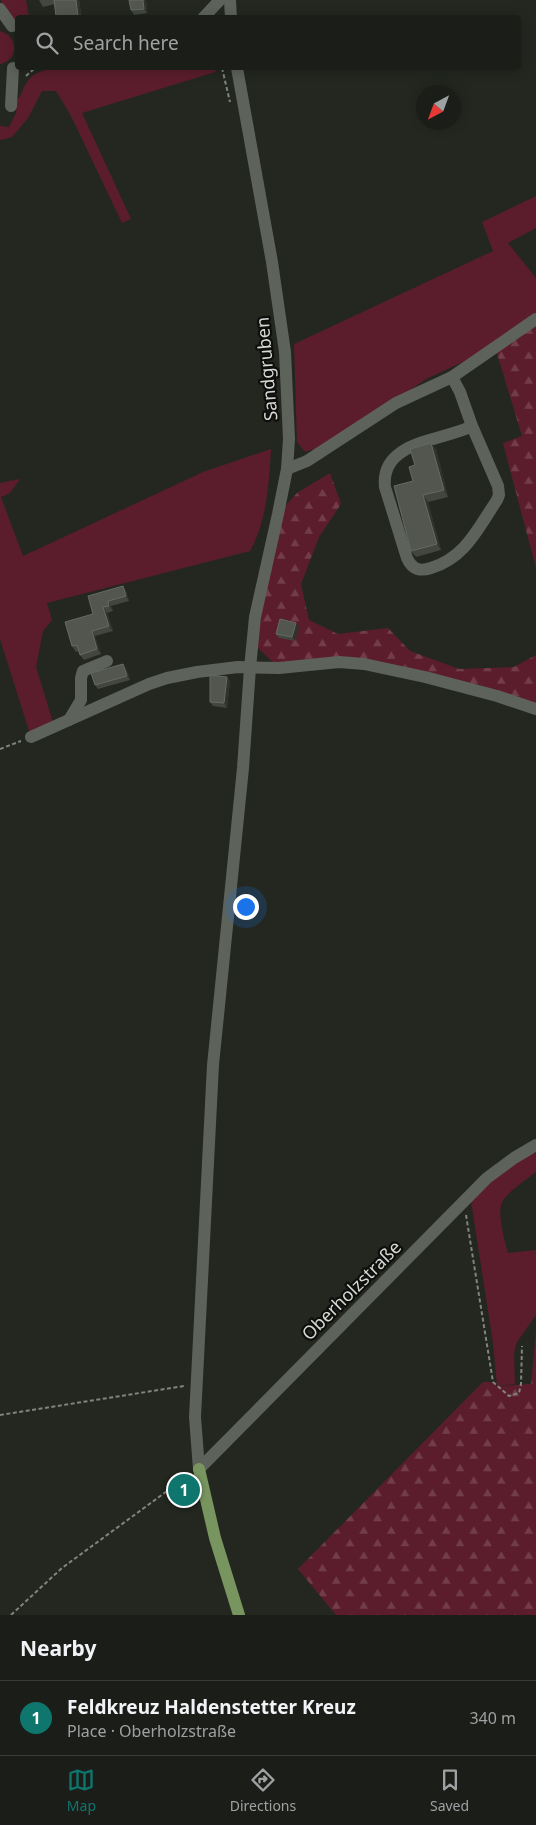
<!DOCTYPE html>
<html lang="en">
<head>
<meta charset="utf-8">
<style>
	body { margin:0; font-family:"Noto Sans",sans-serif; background:#272a25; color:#f1f3f6 }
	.compass { position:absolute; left:416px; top:85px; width:45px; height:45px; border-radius:50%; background:#1a1d18; box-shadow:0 2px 12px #0003; rotate:221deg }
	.you { position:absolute; left:245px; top:906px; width:18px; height:18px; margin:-12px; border:4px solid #fff; border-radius:50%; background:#1a73e8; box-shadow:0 0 0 8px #1a73e833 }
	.badge { display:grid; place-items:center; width:32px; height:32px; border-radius:50%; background:#0f766e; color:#fff; font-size:16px; font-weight:700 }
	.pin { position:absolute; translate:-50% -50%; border:2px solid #fff; box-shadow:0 1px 5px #0006 }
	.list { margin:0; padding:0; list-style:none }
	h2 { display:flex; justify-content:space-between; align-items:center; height:65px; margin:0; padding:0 20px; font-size:21px }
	h2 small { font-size:16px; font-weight:400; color:#9fa2a2 }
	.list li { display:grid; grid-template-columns:32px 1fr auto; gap:15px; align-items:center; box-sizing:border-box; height:75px; padding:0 20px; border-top:1px solid #383b37 }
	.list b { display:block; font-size:19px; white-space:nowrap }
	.list p { margin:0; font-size:16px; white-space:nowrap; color:#9fa2a2 }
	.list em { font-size:16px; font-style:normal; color:#9fa2a2 }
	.icon { flex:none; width:28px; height:28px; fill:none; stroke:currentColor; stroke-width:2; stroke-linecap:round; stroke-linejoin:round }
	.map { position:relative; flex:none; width:536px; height:1615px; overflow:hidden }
	.search { position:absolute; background:#1a1d18; box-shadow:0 2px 12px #0003; left:15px; right:15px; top:15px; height:55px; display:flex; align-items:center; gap:12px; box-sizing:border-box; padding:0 18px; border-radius:5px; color:#9fa2a2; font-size:19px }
	.sheet { height:140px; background:#1a1d18 }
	nav { display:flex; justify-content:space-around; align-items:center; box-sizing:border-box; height:70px; border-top:1px solid #383b37; background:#1a1d18; font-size:14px; color:#9fa2a2 }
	nav a { display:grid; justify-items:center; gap:2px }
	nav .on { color:#0f766e }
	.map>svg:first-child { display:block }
	.green { fill:#5b1d2b }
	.forest { fill:url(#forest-firs) }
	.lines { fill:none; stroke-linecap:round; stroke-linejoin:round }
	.path { stroke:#80847e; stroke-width:2; stroke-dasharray:4 2.5; stroke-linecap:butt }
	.minor { stroke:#5d625a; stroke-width:12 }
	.major { stroke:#789560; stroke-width:12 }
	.wall { fill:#42463f }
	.shaded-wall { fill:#2f332c }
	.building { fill:#52564f; stroke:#666a64 }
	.labels { text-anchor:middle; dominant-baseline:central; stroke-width:4.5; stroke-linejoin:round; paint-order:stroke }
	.street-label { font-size:18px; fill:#d5d8d3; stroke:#0e0f0c }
</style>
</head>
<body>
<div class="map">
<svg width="536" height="1615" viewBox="0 0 536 1615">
	<defs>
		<pattern id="forest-firs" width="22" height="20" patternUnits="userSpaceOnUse" patternTransform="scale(1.25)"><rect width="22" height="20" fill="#5b1d2b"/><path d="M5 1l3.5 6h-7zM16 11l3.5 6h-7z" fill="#723d49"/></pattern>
	</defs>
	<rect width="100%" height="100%" fill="#232720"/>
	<g class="green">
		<polygon points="1,0 26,0 29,17 18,18 17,27 4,11"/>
		<path d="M0,31C19,36 19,60 0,64Z"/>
		<path d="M55,68H217L215,72L82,113L131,219L122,223L71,116L56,91H42L28,118L12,137L0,140V126L9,127L16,113L17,99L20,97C28,76 33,72 55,68Z"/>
		<polygon points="536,196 536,228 508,243 536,278 536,319 495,347 426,379 335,443 305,452 297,442 294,344 493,251 482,222"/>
		<path d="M271,449C269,483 267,521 250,551L47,603L52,620L43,631L36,667L53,722L30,734L0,639V483L20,479L10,493L1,497L23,556L203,472Z"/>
		<path d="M534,1153L536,1154V1172C526,1180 505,1193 501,1205C498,1217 505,1242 508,1253L536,1250V1315L517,1342L514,1353L515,1384L497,1386L493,1343L471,1201C490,1182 509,1164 534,1153Z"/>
	</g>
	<g class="forest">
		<polygon points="536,319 536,568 503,443 522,436 495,347"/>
		<polygon points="330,473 341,504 319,537 301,584 309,620 338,634 388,628 410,651 459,669 514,667 536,655 536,709 364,664 279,668 252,642 278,514 297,493"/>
		<polygon points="536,1331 536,1615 336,1615 298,1569 483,1382 493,1382 497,1386 531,1384"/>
	</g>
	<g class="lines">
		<g class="path">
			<polyline points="222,68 230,102"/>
			<polyline points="26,76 35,68"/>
			<polyline points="0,749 21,741"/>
			<polyline points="466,1215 493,1382 509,1396 519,1393 521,1384 522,1346"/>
			<polyline points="0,1415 184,1386"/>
			<polyline points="11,1615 62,1568 189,1475"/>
		</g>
		<g class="minor">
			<polyline points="230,0 231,18"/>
			<polyline points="0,9 12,26"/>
			<polyline points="203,18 220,0"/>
			<polyline points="11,106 13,68"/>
			<path d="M452,377L460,392L472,426C444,441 380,440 385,487L407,558C412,569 419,572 431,568C466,557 478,528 497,500L499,495L498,486L472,426"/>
			<polyline points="287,469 307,461 396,403 452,377 536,319"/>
			<polyline points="69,720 81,700 81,678 83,671 107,661"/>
			<polyline points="31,737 149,684 167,678 197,672 238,667 279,668 339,662 364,664 425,677 497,696 536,709"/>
			<polyline points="199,1469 195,1417 213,1065 243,768 250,668 255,617 278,514 287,469 289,439 285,352 272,262 237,68"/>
			<polyline points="199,1469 487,1178 514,1158 536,1145"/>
		</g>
		<polyline class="major" points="199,1469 215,1538 239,1615"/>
	</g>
	<g class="wall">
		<polygon points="39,0 79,0 82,18 58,18 56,16 55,4 43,7"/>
		<polygon points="129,0 146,0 147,13 134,15 131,10"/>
		<polygon points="436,449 448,497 428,502 441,550 416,557 411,551 413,481 415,465"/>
		<polygon points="123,586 126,591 129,601 111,606 113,611 107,613 113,631 95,636 101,654 84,660 80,655 79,651 76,652 72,646 93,614"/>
		<polygon points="299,627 295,641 279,638 276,634"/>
		<polygon points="126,668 130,680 98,689 95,685"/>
		<polygon points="227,677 230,681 227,708 213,706 210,702"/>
	</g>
	<g class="shaded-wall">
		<polygon points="76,0 79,0 82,18 79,18 78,16"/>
		<polygon points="143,0 146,0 147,13 144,9"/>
		<polygon points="431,443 436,449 448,497 444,490"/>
		<polygon points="423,495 428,502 441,550 437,544"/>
		<polygon points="123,586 126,591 129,601 126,596"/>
		<polygon points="108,601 111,606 113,611 109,606"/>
		<polygon points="103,607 107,613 113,631 109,626"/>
		<polygon points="296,623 299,627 295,641 292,637"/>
		<polygon points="92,631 95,636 101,654 97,649"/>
		<polygon points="123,664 126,668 130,680 127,676"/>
		<polygon points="227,677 230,681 227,708 224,703"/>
	</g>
	<g class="building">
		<polygon points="54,0 76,0 78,16 64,18 63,15 56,16"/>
		<polygon points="129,0 143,0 144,9 131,10"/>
		<polygon points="431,443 444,490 423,495 437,544 411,551 394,486 413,481 409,467 415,465 410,449"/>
		<polygon points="123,586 126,596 108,601 109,606 103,607 109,626 92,631 97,649 80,655 77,645 72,646 65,622 93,614 88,596"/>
		<polygon points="280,619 296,623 292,637 276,634"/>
		<polygon points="123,664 127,676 95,685 91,673"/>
		<polygon points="210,675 227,677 224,703 210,702"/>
	</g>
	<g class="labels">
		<g class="street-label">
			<text transform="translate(266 369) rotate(-95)">Sandgruben</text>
			<text transform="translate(351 1290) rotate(-45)">Oberholzstraße</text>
		</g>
	</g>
</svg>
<svg class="compass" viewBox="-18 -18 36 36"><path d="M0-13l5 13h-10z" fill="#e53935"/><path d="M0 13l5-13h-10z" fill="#9fa2a2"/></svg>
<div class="you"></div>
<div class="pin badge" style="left:184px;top:1490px">1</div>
<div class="search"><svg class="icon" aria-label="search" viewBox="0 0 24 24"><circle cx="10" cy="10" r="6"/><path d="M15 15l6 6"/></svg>Search here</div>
</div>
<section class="sheet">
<h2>Nearby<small></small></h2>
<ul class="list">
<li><span class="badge">1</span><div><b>Feldkreuz Haldenstetter Kreuz</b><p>Place · Oberholzstraße</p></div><em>340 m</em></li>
</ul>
</section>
<nav>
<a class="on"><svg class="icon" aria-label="map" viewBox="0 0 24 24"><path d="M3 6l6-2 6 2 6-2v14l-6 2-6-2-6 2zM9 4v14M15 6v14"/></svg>Map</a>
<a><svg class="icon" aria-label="directions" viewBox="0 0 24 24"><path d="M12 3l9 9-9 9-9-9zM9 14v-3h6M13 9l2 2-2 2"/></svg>Directions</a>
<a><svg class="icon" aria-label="saved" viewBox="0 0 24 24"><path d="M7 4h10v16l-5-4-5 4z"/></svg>Saved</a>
</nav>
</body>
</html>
